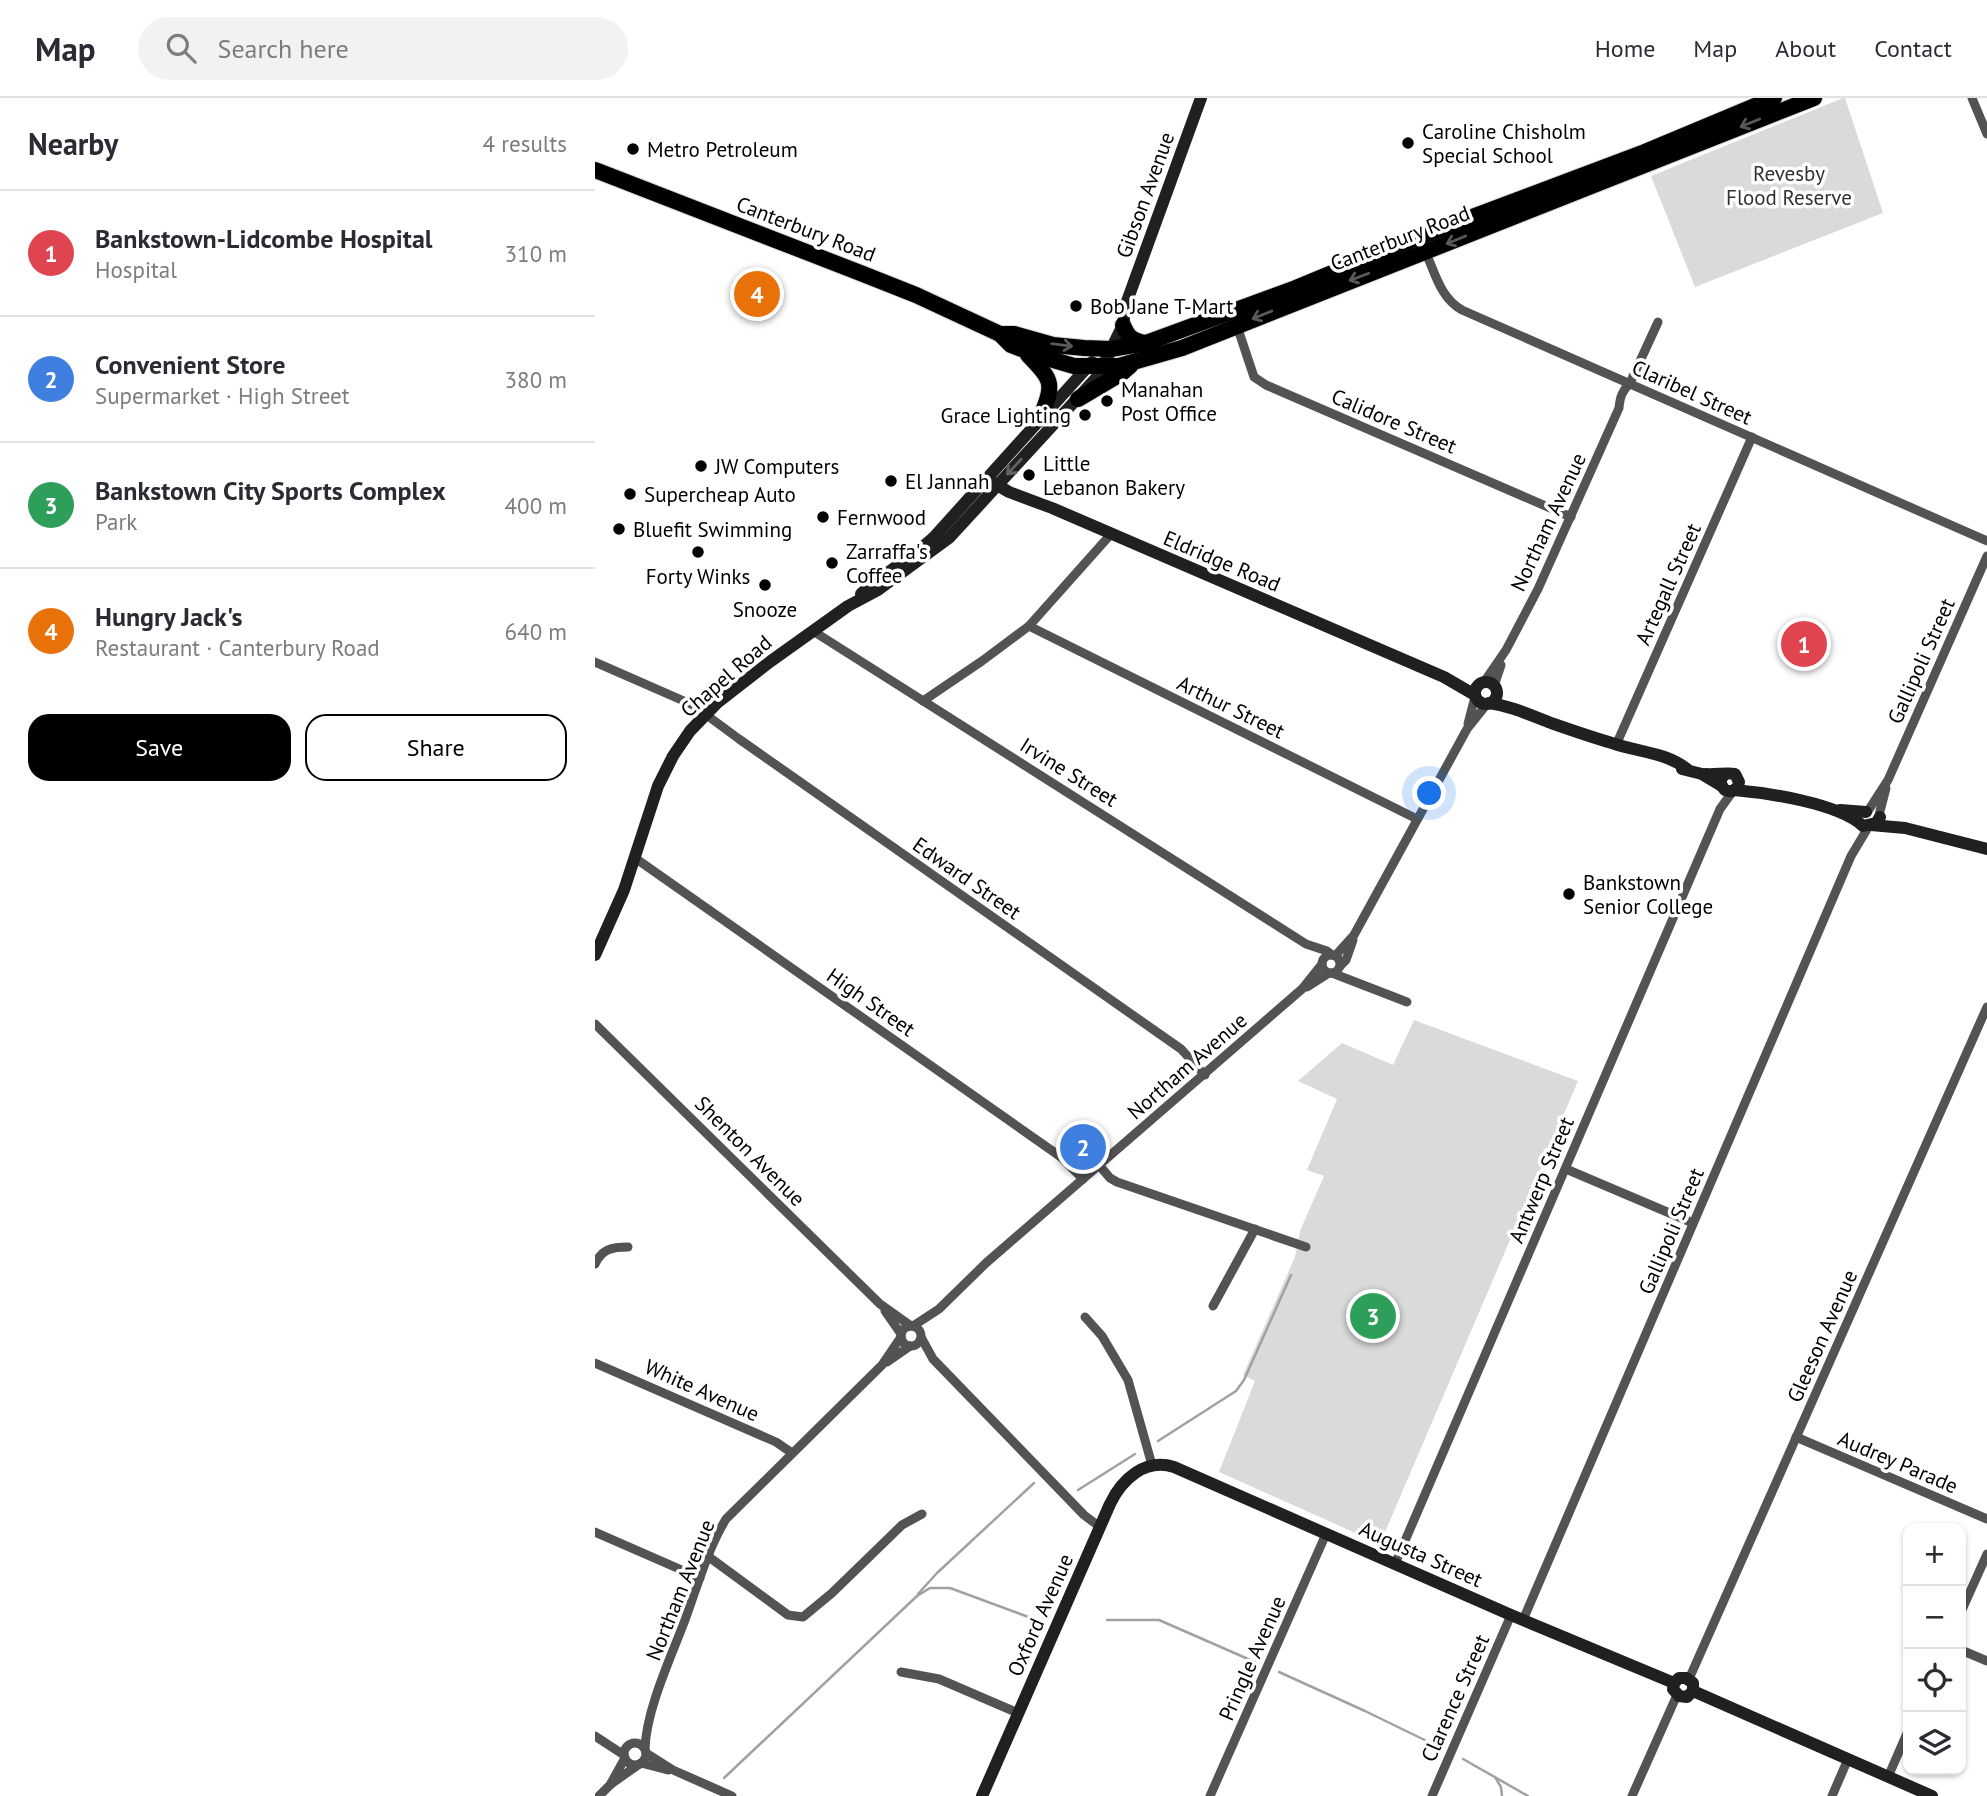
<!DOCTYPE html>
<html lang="en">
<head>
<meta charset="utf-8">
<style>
	body { margin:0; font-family:"PT Sans",sans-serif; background:#f2f2f3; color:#2b2b33 }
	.controls { position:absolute; right:21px; bottom:21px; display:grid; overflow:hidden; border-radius:14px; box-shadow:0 2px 5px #0004 }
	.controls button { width:63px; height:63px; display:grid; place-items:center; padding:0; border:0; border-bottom:2px solid #e1e1e2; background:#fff; color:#2b2b33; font:35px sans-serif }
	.you { position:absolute; left:835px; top:696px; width:24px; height:24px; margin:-18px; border:5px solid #fff; border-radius:50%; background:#1a73e8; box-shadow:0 0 0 10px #1a73e833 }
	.badge { display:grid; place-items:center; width:46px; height:46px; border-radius:50%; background:#000; color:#fff; font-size:23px; font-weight:700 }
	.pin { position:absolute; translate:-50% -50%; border:4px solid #fff; box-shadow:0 2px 7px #0006 }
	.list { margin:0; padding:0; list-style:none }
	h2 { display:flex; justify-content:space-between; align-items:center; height:91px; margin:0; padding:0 28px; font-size:30px }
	h2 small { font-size:23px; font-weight:400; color:#7c7c81 }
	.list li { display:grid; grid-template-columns:46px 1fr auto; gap:21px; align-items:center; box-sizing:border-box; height:126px; padding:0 28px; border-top:2px solid #e1e1e2 }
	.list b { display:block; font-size:26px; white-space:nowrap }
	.list p { margin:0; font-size:23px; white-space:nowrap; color:#7c7c81 }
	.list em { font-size:23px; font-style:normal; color:#7c7c81 }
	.actions { display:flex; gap:14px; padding:21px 28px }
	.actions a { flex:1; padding:16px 0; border:2px solid #000; border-radius:21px; text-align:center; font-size:24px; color:#000 }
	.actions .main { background:#000; color:#fff }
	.icon { flex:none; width:38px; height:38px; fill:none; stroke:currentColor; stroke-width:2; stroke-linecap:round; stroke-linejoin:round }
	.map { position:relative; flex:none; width:1392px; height:1698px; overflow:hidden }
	header { display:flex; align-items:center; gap:42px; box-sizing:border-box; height:98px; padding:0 35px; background:#fff; border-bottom:2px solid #e1e1e2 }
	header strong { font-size:33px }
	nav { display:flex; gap:38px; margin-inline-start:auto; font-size:24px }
	.search { width:490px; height:63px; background:#f2f2f3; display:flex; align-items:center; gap:18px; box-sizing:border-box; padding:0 24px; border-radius:38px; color:#7c7c81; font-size:26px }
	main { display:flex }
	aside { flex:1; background:#fff }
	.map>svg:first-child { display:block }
	.green { fill:#dadada }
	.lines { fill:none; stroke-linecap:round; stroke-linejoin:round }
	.stream { stroke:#a1a1a1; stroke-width:2.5 }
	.highway-casing { stroke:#dbdbdb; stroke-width:18 }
	.street { stroke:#535353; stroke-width:9 }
	.secondary { stroke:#202020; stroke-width:12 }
	.highway { stroke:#000; stroke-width:16 }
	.oneway { stroke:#595959 }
	.oneway2 { stroke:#636363 }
	.poi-dot { fill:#000; stroke:#fff; stroke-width:2.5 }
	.labels { text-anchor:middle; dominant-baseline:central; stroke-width:7; stroke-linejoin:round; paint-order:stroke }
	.poi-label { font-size:21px; fill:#000; stroke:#fff; text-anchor:start }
	.park-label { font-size:21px; fill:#313131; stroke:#fff }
	.street-label { font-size:21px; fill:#000; stroke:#fff }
</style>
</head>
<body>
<header>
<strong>Map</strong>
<div class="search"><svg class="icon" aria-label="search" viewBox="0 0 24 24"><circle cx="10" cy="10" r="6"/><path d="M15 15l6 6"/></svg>Search here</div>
<nav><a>Home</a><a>Map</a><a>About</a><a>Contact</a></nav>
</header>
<main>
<aside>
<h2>Nearby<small>4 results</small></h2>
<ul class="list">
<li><span class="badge" style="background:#e0444e">1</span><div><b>Bankstown-Lidcombe Hospital</b><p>Hospital</p></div><em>310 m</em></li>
<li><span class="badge" style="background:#3f7fe0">2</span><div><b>Convenient Store</b><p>Supermarket · High Street</p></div><em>380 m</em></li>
<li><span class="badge" style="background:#2e9e5b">3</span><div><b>Bankstown City Sports Complex</b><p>Park</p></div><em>400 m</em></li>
<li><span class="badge" style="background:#e8710a">4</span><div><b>Hungry Jack's</b><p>Restaurant · Canterbury Road</p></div><em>640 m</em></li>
</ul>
<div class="actions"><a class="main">Save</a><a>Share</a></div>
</aside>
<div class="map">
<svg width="1392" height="1698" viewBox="0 0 1392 1698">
	<rect width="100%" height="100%" fill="#fff"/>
	<g class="green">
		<polygon points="1248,0 1250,0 1288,115 1100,189 1056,78"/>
		<polygon points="819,922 983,983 785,1446 624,1374 660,1283 648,1277 700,1159 705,1133 729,1078 712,1072 742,1001 703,983 747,945 798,967"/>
	</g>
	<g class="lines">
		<g class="stream">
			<polyline points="563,1343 641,1293 649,1282 696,1177"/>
			<polyline points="483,1392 540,1356"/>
			<polyline points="323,1496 342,1475 439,1385"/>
			<polyline points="512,1522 564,1522 660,1564"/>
			<polyline points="684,1574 770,1613 844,1649"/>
			<polyline points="868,1661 933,1698"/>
			<polyline points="900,1679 906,1689 907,1698"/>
			<polyline points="129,1680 322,1498 335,1490 355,1490 436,1520 449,1523"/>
		</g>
		<g class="highway-casing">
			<g id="highway">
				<polyline points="0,72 268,176 321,197 405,236 416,247 448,259 479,268 524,268 587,250 1219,0"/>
				<path d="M528,227C533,239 537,243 551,245"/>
				<polyline points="405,236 419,236 458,247 489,250 516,251 551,245 701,190 824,139 1050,54 1179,0"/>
				<path d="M433,257C459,284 459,285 445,321"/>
				<polyline points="483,301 527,275 535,268"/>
			</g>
		</g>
		<g class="street">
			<polyline points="1377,0 1392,36"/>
			<path d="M830,153C840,174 845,200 867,212L1392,443"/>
			<polyline points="642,228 659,279 671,287 976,419"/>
			<polyline points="434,528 822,721"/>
			<polyline points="218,533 711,846 732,853 737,857"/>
			<polyline points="0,564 98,607 144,641 586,951 610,977"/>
			<path d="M889,584L911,552L943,491L1024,310C1025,299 1027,293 1035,285L1063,224"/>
			<polyline points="899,588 906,567"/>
			<polyline points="328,603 387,563 434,528 516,436"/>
			<polyline points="873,626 880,599"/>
			<polyline points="1021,647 1157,339"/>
			<polyline points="1273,713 1293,682 1392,458"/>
			<polyline points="1284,717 1291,690"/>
			<polyline points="40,760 466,1059 488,1081"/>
			<circle cx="736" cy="866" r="9"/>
			<polyline points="740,858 759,837 872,631 892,606"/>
			<polyline points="745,868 751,862 758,842"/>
			<polyline points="737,875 812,904"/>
			<polyline points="712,889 734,875"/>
			<polyline points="0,926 285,1206 316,1228"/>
			<polyline points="504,1067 515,1080 522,1084 711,1149"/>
			<polyline points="971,1071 1098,1125"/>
			<path d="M0,1166C7,1151 17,1149 33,1149"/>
			<polyline points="618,1208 660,1131"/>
			<polyline points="290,1213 306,1236"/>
			<polyline points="490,1219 507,1238 533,1282 557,1367"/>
			<circle cx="316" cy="1238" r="10"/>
			<polyline points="318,1228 344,1211 391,1165 707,891 727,866"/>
			<polyline points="327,1241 338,1261 489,1417 505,1429"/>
			<polyline points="292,1264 315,1248"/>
			<polyline points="0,1265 181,1344 197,1355"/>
			<polyline points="1201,1339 1392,1421"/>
			<polyline points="0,1434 105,1480"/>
			<polyline points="114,1459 193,1517 208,1519 237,1495 307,1427 327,1416"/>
			<polyline points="800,1466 1125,711 1138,693"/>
			<polyline points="1366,1514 1392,1456"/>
			<polyline points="928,1522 1256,758 1274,728"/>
			<polyline points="1366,1552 1392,1563"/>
			<polyline points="306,1574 344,1581 423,1615"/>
			<polyline points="1094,1581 1392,909"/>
			<polyline points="0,1638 29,1657"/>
			<circle cx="40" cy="1656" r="11"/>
			<path d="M50,1651C51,1612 76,1559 90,1522C102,1489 113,1450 131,1421L287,1267L306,1239"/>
			<polyline points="51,1655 78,1672 137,1698"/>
			<polyline points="46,1665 73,1672"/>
			<polyline points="1293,1679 1313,1633"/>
			<polyline points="16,1686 43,1667"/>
			<polyline points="4,1698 15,1687 30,1660"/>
			<polyline points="615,1698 731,1436"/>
			<polyline points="837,1698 916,1517"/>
			<polyline points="1037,1698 1082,1597"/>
			<polyline points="1237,1698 1253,1661"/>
		</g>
		<g class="secondary">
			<polyline points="392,381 414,394 457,410 849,579 880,597"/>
			<path d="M266,496C289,475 317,460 340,438L497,264"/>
			<circle cx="891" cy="595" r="11"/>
			<path d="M894,605C916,608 935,617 956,625C976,632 996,639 1017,645C1043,654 1070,654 1092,671"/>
			<polyline points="1087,671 1107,676 1127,688"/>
			<path d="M1111,676C1120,677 1133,674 1140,676L1144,684C1143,692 1137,695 1130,692L1126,687V681L1130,676"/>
			<path d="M1139,692C1173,695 1243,705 1268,728L1281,725L1285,719"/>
			<polyline points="1245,712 1271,714"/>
			<polyline points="1276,727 1310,730 1392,751"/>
			<polyline points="0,857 29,792 63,688 78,658 95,633 122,605 176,563 253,508 283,492 354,440 503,278 528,227 531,206 606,0"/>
			<polyline points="1079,1585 1078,1591 1084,1598 1092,1599 1098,1593"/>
			<polyline points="1079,1585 1084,1580 1091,1580 1098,1585 1098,1593"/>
			<polyline points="1098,1593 1337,1698"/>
			<path d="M387,1698L515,1406C527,1381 550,1360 579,1369L916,1517L1079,1585"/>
		</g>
		<use href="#highway" class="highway"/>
	</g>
	<defs><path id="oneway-shaft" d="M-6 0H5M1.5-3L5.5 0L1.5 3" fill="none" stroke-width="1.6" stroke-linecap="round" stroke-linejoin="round" transform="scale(1.75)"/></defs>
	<g class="oneway">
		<use href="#oneway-shaft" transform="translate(1155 25) rotate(158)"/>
		<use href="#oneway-shaft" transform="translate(861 142) rotate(158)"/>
		<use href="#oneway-shaft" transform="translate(764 179) rotate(159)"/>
		<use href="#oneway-shaft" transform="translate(667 217) rotate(158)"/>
		<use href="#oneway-shaft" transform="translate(467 247) rotate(7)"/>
	</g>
	<use class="oneway2" href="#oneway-shaft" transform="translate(419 369) rotate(133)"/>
	<g class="poi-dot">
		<circle cx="813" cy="45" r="7"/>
		<circle cx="38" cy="51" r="7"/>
		<circle cx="481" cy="208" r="7"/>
		<circle cx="512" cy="303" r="7"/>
		<circle cx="490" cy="317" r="7"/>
		<circle cx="106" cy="368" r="7"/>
		<circle cx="434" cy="377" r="7"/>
		<circle cx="296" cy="383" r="7"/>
		<circle cx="35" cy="396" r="7"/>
		<circle cx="228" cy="419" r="7"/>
		<circle cx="24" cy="431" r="7"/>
		<circle cx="103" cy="454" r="7"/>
		<circle cx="237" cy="465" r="7"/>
		<circle cx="170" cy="487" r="7"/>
		<circle cx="974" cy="796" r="7"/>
	</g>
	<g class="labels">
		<g class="poi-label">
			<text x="827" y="33">Caroline Chisholm<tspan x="827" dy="24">Special School</tspan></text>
			<text x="52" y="51">Metro Petroleum</text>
			<text x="495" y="208">Bob Jane T-Mart</text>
			<text x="526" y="291">Manahan<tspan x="526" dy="24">Post Office</tspan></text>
			<text x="476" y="317" text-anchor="end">Grace Lighting</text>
			<text x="448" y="365">Little<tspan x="448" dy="24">Lebanon Bakery</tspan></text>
			<text x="120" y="368">JW Computers</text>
			<text x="310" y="383">El Jannah</text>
			<text x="49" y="396">Supercheap Auto</text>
			<text x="242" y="419">Fernwood</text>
			<text x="38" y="431">Bluefit Swimming</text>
			<text x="251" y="453">Zarraffa's<tspan x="251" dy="24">Coffee</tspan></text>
			<text x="103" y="478" text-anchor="middle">Forty Winks</text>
			<text x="170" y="511" text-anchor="middle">Snooze</text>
			<text x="988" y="784">Bankstown<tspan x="988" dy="24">Senior College</tspan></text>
		</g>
		<g class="park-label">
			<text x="1194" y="75">Revesby<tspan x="1194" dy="24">Flood Reserve</tspan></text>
		</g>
		<g class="street-label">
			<text transform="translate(550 97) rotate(-70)">Gibson Avenue</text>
			<text transform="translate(211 131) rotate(21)">Canterbury Road</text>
			<text transform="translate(805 140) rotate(-21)">Canterbury Road</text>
			<text transform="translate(1097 294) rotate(24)">Claribel Street</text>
			<text transform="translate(799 323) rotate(23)">Calidore Street</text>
			<text transform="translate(953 424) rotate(-65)">Northam Avenue</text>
			<text transform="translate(627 463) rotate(23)">Eldridge Road</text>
			<text transform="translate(1073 486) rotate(-66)">Artegall Street</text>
			<text transform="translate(1326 563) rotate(-66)">Gallipoli Street</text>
			<text transform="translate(131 578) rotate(-41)">Chapel Road</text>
			<text transform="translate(636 609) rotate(26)">Arthur Street</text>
			<text transform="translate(474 674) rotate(32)">Irvine Street</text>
			<text transform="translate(372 780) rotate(35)">Edward Street</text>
			<text transform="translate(276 904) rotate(35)">High Street</text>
			<text transform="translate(592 968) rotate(-41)">Northam Avenue</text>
			<text transform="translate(155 1053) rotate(45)">Shenton Avenue</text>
			<text transform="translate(946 1082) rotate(-67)">Antwerp Street</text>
			<text transform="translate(1076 1133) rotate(-67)">Gallipoli Street</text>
			<text transform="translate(1227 1238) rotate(-66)">Gleeson Avenue</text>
			<text transform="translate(107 1292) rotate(24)">White Avenue</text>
			<text transform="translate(1303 1364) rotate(23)">Audrey Parade</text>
			<text transform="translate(826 1456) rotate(24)">Augusta Street</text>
			<text transform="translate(85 1492) rotate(-68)">Northam Avenue</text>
			<text transform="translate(445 1517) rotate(-66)">Oxford Avenue</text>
			<text transform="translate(657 1560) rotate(-66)">Pringle Avenue</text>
			<text transform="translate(860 1600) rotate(-66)">Clarence Street</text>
		</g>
	</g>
</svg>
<div class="controls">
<button>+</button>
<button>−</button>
<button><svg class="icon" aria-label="locate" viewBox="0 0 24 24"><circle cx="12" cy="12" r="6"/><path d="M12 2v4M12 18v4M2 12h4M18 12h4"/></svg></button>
<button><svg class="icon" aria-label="layers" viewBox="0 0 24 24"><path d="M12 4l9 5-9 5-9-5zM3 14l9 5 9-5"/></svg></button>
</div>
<div class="you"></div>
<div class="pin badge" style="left:1209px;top:546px;background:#e0444e">1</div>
<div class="pin badge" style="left:488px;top:1049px;background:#3f7fe0">2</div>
<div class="pin badge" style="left:778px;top:1218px;background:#2e9e5b">3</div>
<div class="pin badge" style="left:162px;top:196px;background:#e8710a">4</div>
</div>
</main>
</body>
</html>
